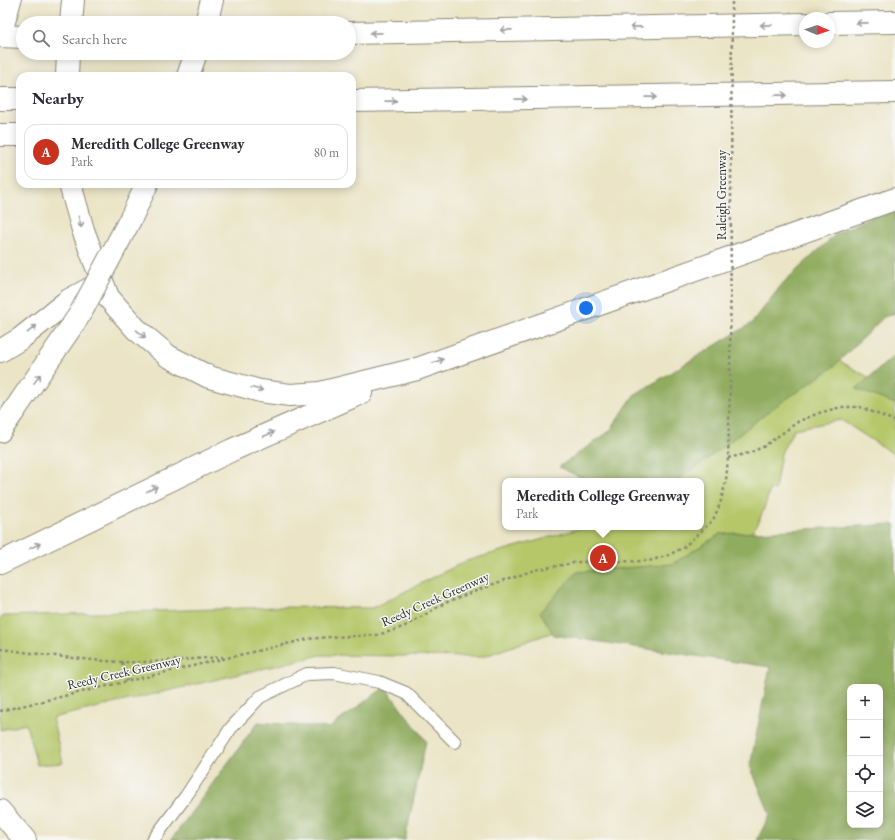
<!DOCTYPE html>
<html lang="en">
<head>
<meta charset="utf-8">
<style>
	body { margin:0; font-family:"EB Garamond",serif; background:#f2f2f3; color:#2b2b33 }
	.controls { position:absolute; right:12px; bottom:12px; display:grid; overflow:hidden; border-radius:8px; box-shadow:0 2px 10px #0003 }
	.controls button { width:36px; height:36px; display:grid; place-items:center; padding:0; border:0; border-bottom:1px solid #e1e1e2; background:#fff; color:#2b2b33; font:20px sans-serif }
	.compass { position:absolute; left:799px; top:12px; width:36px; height:36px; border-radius:50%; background:#fff; box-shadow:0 2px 10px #0003; rotate:92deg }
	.you { position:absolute; left:586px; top:308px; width:14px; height:14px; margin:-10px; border:3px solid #fff; border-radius:50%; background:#1a73e8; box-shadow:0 0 0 6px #1a73e833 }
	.badge { display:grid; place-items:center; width:26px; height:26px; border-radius:50%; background:#c8321e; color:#fff; font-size:13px; font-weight:700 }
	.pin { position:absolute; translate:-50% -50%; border:2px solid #fff; box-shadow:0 1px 4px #0006 }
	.popup { position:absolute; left:502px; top:478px; width:202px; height:52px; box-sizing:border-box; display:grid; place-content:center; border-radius:8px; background:#fff; filter:drop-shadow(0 1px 3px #0005); font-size:13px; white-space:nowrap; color:#7c7c81 }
	.popup b { font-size:15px; color:#2b2b33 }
	.popup::after { content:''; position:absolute; left:50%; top:100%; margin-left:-8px; border:8px solid transparent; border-top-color:#fff }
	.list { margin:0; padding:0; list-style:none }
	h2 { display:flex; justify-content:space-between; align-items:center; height:52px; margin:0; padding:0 16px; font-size:17px }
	h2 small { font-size:13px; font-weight:400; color:#7c7c81 }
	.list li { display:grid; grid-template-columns:26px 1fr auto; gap:12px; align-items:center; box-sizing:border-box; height:56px; margin:0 8px 8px; padding:0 8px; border:1px solid #e1e1e2; border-radius:12px }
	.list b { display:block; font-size:15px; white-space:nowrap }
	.list p { margin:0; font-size:13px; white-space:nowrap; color:#7c7c81 }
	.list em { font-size:13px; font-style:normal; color:#7c7c81 }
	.icon { flex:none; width:22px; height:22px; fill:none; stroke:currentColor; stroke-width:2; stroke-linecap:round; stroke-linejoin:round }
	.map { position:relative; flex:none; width:895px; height:840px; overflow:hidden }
	.search { position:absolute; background:#fff; box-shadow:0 2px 10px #0003; left:16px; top:16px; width:340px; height:44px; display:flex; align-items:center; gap:10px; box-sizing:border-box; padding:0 14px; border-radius:22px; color:#7c7c81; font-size:15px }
	.panel { position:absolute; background:#fff; box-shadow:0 2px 10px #0003; left:16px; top:72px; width:340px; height:116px; border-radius:12px }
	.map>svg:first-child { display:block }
	.green { fill:#b6c76a; stroke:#70794a }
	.forest { fill:#90ac5e; stroke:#5e6c44; fill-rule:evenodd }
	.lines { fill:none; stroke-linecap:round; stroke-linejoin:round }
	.lane-casing { stroke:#8b8878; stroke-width:14 }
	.street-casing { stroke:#8b8878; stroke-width:24 }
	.highway-casing { stroke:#8b8878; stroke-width:24 }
	.path { stroke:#8b8878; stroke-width:2.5; stroke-dasharray:3 3; stroke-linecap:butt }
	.lane { stroke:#fff; stroke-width:12 }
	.street { stroke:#fff; stroke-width:22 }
	.highway { stroke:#fff; stroke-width:22 }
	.highway-bridge-casing { stroke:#8b8878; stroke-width:24; stroke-linecap:butt }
	.path-bridge { stroke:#8b8878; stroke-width:2.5; stroke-dasharray:3 3; stroke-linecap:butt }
	.highway-bridge { stroke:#fff; stroke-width:22 }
	.oneway { stroke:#a0a0a0 }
	.labels { text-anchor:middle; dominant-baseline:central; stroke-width:3; stroke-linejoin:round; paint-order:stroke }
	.street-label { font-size:13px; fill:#2b2b2b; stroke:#f6f6f2 }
</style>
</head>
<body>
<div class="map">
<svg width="895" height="840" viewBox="0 0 895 840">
	<rect width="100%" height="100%" fill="#f6f6f2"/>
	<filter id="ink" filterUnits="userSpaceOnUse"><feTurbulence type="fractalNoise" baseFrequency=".025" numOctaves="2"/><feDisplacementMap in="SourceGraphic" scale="8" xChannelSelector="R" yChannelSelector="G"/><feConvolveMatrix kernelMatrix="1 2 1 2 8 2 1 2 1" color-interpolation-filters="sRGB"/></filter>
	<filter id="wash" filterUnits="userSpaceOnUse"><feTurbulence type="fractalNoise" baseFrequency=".012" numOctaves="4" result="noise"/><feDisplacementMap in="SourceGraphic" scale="16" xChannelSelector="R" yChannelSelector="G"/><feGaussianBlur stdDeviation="0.9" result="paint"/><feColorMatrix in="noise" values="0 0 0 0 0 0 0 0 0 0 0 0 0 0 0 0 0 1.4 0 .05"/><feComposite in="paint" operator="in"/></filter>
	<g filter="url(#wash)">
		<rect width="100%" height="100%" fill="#ebe4c6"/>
		<path class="green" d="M829,355L877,382L895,387V455L841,420L794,429L781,453L775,490L770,489C765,510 757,527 744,543L562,629L482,657L321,655L52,718L63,763L37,765L26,724L0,730V618L5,616L277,607L372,608L466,561L585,527H701V481H673Z"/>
		<g class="forest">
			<polygon points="895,206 895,313 884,317 832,368 776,406 702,463 676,481 588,481 559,467 610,431 634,395 752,323 783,283 836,234"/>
			<polygon points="895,355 895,404 856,389"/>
			<path d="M895,524V840H757L770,814L750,766L770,667L554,635L540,612L577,572L672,564L720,534ZM850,687H880V825H850Z"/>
			<polygon points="385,687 426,741 405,840 171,840 258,722 329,728"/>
		</g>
	</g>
	<g filter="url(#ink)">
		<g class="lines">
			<g class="lane-casing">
				<polyline id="lane" points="153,840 186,796 231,728 260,697 307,674 334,673 379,682 406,693 455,742"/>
			</g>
			<g class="street-casing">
				<polyline id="street" points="0,811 25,840"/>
			</g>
			<g class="highway-casing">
				<g id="highway">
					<polyline points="71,23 73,0"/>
					<polyline points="206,23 212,0"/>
					<polyline points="829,23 895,22"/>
					<polyline points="349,33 805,24"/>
					<polyline points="0,36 10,0"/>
					<polyline points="0,36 23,37"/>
					<polyline points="67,76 68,53"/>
					<polyline points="188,76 196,53"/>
					<polyline points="0,99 20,99"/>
					<polyline points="352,101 895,92"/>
					<polyline points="0,135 20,135"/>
					<polyline points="70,184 83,230 108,297 136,329 168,356 209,377 260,391 290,395 320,393 417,369 895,199"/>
					<polyline points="131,218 147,184"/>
					<polyline points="0,351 20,339 69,300 95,286"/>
					<polyline points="0,431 14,411"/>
					<polyline points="0,563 232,450 361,393"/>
				</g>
			</g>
			<g class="path">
				<polyline points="728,458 749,453 763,447 799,421 819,413 841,407 860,407 895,421"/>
				<path d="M0,649C41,654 81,660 122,662C155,663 189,659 223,657"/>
				<polyline points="122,662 127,681"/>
				<polyline points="0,711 308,639 332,637 377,635 392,631 405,626 445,603 465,595 534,570 579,562 649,561 669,555 684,547 713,520 720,504 726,481 728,458 730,389"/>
			</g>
			<use href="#lane" class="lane"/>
			<use href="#street" class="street"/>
			<use href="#highway" class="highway"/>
			<g class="highway-bridge-casing">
				<polyline id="highway-bridge" points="14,411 80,314 131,218"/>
			</g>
			<polyline class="path-bridge" points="730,389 732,0"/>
			<use href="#highway-bridge" class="highway-bridge"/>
		</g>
		<defs><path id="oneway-shaft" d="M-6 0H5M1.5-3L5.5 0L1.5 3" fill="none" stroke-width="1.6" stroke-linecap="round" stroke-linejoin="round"/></defs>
		<g class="oneway">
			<use href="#oneway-shaft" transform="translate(862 23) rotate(179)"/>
			<use href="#oneway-shaft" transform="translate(766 25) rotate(179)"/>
			<use href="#oneway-shaft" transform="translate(636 27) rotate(179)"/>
			<use href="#oneway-shaft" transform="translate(506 30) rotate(179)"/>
			<use href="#oneway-shaft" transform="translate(376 33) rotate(179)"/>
			<use href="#oneway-shaft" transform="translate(781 95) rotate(-1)"/>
			<use href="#oneway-shaft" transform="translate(651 97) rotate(-1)"/>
			<use href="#oneway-shaft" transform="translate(521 99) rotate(-1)"/>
			<use href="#oneway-shaft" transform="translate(391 101) rotate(-1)"/>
			<use href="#oneway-shaft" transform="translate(80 222) rotate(74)"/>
			<use href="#oneway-shaft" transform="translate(32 329) rotate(-39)"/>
			<use href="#oneway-shaft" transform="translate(141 334) rotate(41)"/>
			<use href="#oneway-shaft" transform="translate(438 361) rotate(-19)"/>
			<use href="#oneway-shaft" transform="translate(37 379) rotate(-55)"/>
			<use href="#oneway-shaft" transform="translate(257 389) rotate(14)"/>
			<use href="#oneway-shaft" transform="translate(269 434) rotate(-24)"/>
			<use href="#oneway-shaft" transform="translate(152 489) rotate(-26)"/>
			<use href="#oneway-shaft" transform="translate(35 546) rotate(-26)"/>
		</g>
	</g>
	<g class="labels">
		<g class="street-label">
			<text transform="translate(721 195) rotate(-90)">Raleigh Greenway</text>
			<text transform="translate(435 599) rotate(-24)">Reedy Creek Greenway</text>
			<text transform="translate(124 672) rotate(-13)">Reedy Creek Greenway</text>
		</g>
	</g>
</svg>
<div class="controls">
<button>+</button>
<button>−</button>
<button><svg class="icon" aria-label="locate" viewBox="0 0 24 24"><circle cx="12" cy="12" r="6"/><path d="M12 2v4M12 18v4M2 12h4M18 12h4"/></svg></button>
<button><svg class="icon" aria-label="layers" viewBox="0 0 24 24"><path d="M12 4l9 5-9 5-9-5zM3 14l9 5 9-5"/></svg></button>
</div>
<svg class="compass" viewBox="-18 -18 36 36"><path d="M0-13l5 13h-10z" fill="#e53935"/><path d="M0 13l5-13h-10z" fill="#7c7c81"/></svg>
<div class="you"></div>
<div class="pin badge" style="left:603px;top:558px">A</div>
<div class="popup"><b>Meredith College Greenway</b>Park</div>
<div class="search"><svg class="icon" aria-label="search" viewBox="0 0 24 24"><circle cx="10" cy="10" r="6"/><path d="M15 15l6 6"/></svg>Search here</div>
<section class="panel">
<h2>Nearby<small></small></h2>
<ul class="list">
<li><span class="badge">A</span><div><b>Meredith College Greenway</b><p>Park</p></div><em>80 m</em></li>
</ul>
</section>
</div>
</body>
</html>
